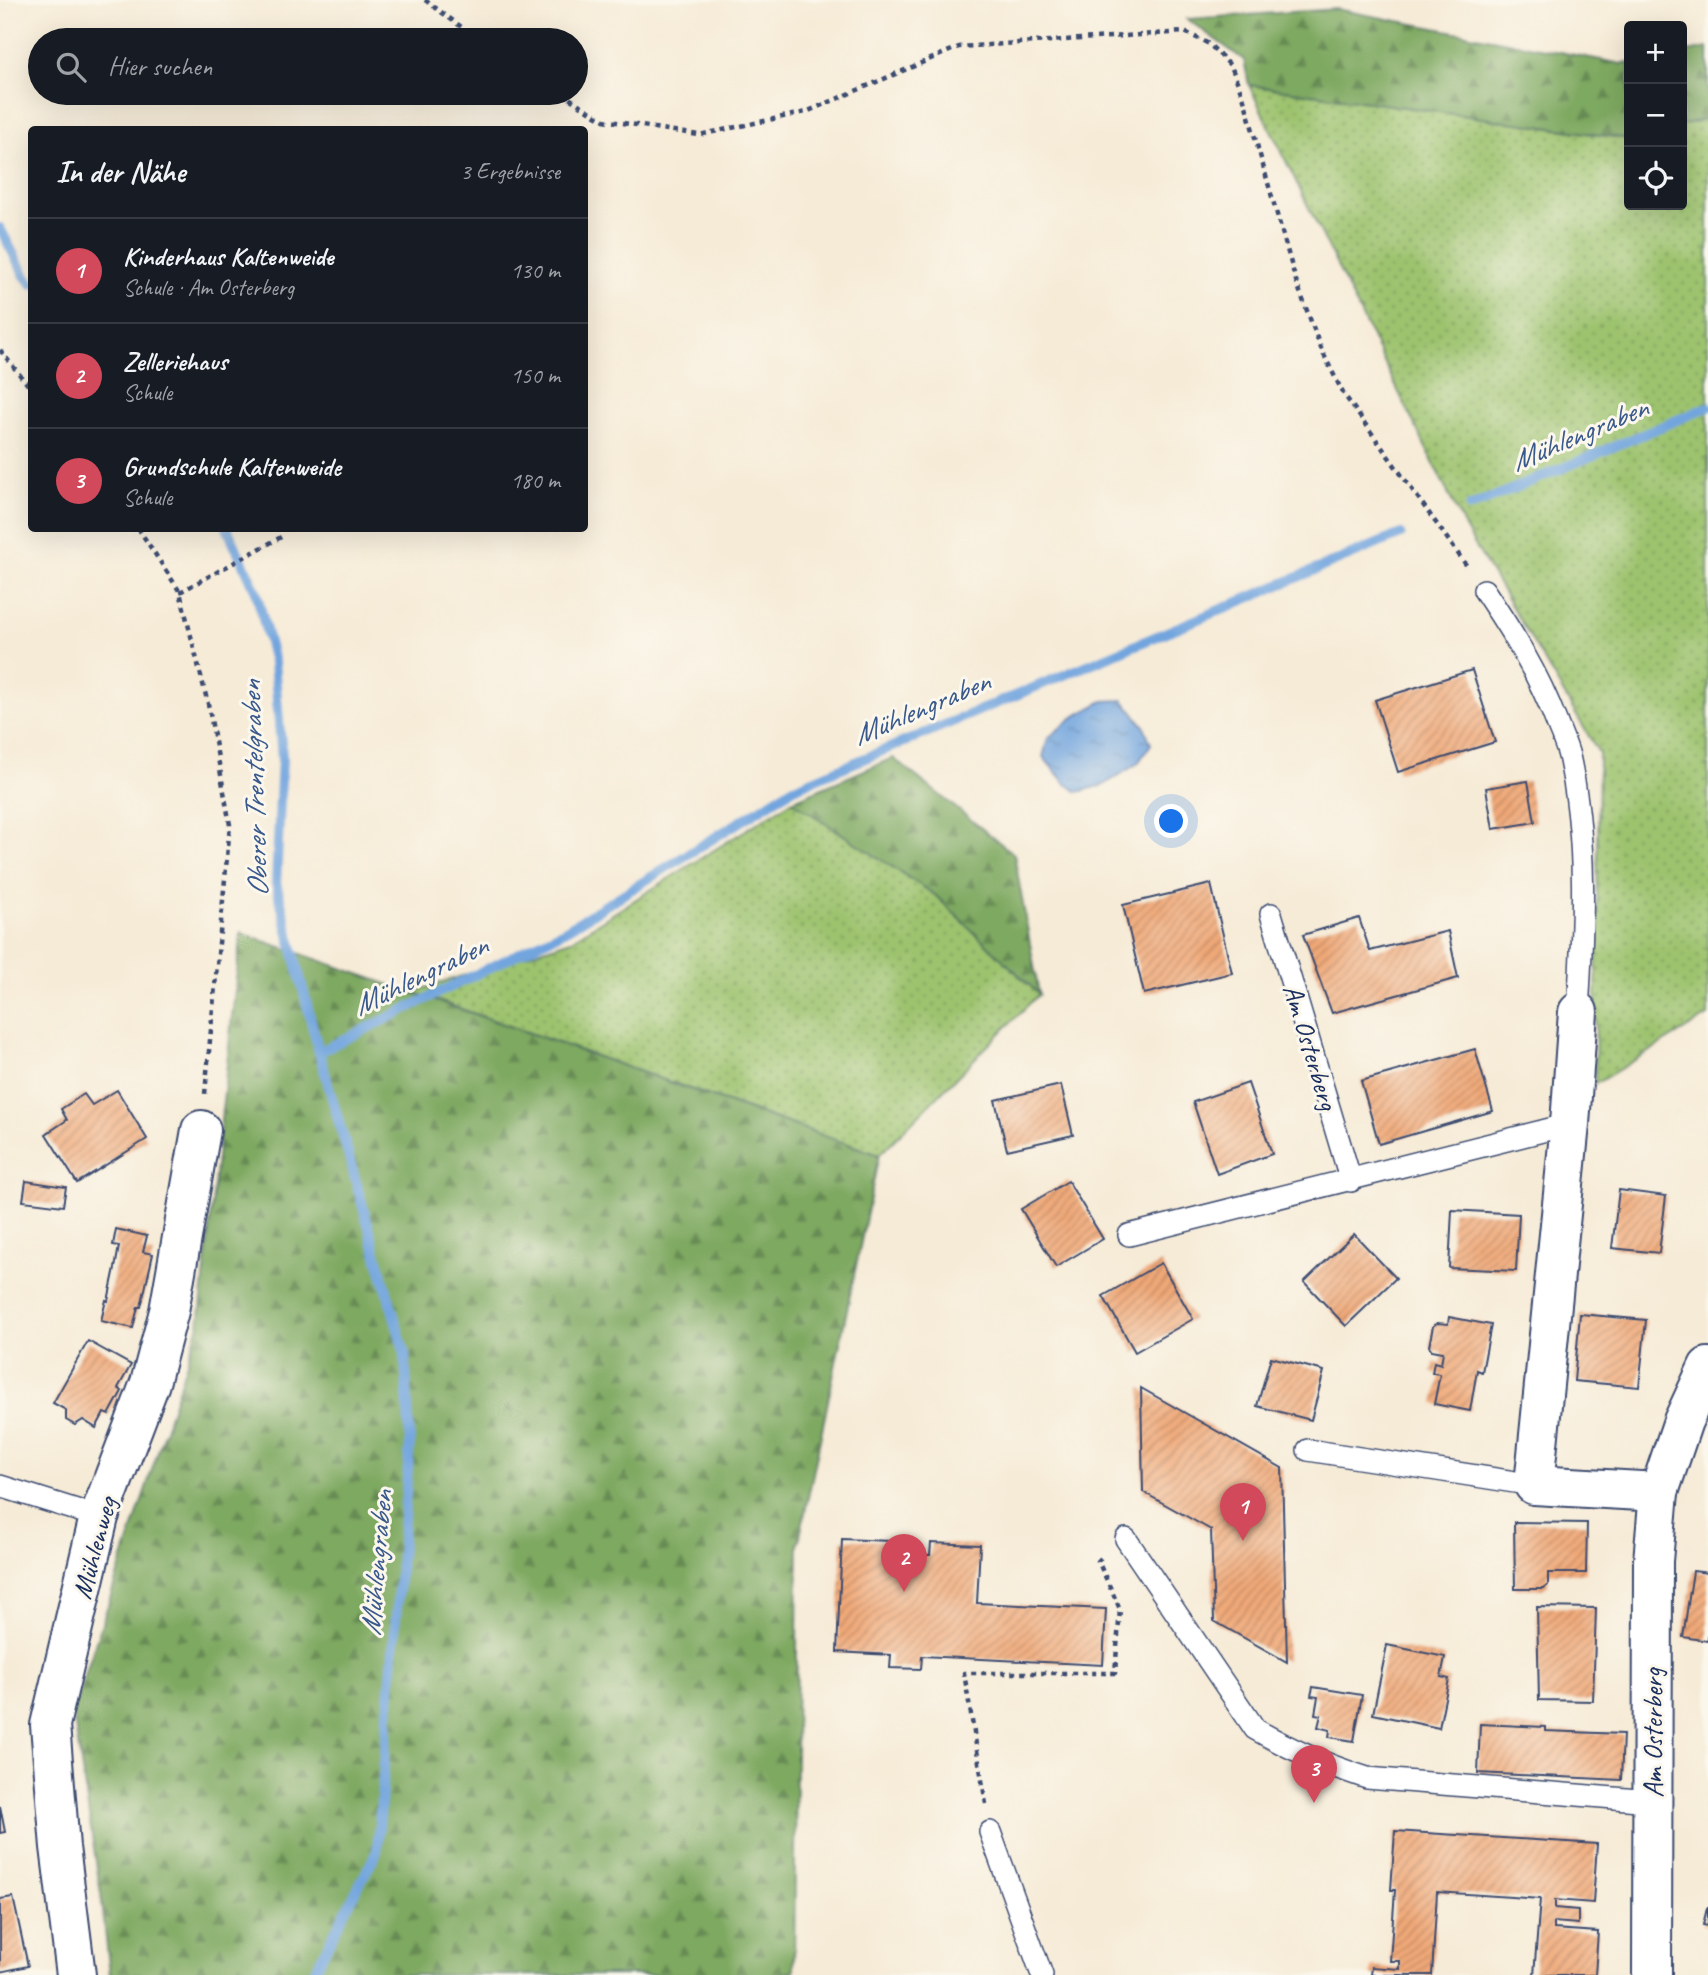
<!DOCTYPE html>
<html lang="de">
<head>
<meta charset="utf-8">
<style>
	body { margin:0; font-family:Caveat,sans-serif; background:#20242c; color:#f1f3f6 }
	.controls { position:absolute; right:21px; top:21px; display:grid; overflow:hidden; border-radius:7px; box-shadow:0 7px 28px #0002 }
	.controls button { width:63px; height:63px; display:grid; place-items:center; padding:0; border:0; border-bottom:2px solid #363941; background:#171b24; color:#f1f3f6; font:35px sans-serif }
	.you { position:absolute; left:1172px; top:822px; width:24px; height:24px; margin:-18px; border:5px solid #fff; border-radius:50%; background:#1a73e8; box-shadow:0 0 0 10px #1a73e833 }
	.badge { display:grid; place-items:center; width:46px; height:46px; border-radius:50%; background:#d1495b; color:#fff; font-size:23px; font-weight:700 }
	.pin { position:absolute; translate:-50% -58px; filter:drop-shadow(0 2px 4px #0008) }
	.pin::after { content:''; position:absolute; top:37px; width:24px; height:21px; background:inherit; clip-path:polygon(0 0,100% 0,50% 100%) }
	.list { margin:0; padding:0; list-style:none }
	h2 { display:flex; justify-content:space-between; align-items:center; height:91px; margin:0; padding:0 28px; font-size:30px }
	h2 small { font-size:23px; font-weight:400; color:#9ea1a6 }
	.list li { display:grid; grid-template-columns:46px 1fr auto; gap:21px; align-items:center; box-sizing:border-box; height:105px; padding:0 28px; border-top:2px solid #363941 }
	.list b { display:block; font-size:26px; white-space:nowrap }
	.list p { margin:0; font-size:23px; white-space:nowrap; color:#9ea1a6 }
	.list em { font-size:23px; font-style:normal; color:#9ea1a6 }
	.icon { flex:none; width:38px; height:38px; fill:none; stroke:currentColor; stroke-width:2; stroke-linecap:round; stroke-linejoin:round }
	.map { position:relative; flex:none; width:1708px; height:1975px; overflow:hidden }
	.search { position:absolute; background:#171b24; box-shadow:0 7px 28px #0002; left:28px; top:28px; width:560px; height:77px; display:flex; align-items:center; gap:18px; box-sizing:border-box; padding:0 24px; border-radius:38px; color:#9ea1a6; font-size:26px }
	.panel { position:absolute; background:#171b24; box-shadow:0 7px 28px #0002; left:28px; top:126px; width:560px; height:406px; border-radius:7px }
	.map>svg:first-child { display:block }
	.grass { fill:url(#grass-dots); stroke:#5c7966; stroke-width:2 }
	.forest { fill:url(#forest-firs); stroke:#4c6c60; stroke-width:2 }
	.water { fill:url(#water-ripples); stroke:#466a9e; stroke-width:2 }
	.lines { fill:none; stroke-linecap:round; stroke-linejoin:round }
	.stream { stroke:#72a5de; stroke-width:10 }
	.building { fill:url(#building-hatch) }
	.lane-casing { stroke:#3c4b70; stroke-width:24 }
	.street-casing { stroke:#3c4b70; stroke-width:42 }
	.path { stroke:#3c4b70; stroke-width:4.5; stroke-dasharray:5 5; stroke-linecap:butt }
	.lane { stroke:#fff; stroke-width:21 }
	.street { stroke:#fff; stroke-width:38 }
	.labels { text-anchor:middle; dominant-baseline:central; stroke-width:6; stroke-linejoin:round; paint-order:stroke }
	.street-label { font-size:28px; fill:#1b2f5e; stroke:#fbf7ec }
	.water-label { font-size:30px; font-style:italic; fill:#39588b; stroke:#fbf7ec }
</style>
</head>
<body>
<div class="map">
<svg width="1708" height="1975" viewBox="0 0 1708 1975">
	<defs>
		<pattern id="grass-dots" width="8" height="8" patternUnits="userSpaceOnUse" patternTransform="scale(1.75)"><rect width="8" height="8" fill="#9dc36e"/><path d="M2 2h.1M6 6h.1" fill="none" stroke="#7f9f5e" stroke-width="1.8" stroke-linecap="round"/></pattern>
		<pattern id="forest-firs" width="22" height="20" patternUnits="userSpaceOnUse" patternTransform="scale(1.75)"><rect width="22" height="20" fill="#7ea961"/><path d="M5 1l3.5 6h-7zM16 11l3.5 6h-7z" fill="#668a53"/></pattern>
		<pattern id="water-ripples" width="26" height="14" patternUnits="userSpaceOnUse" patternTransform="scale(1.75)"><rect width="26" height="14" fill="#72a5de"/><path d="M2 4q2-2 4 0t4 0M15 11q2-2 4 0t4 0" fill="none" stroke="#5d87b7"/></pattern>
		<pattern id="building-hatch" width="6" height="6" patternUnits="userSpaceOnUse" patternTransform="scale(1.75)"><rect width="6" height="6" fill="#f0a877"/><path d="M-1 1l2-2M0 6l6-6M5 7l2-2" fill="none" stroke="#c28965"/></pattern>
	</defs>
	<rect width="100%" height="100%" fill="#fbf7ec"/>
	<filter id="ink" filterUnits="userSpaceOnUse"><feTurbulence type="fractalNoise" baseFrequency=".0143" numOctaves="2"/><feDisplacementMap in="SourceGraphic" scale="14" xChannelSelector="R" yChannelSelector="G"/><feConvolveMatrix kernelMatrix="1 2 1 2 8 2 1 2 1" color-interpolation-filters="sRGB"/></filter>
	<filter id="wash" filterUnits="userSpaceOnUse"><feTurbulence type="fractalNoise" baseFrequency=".00686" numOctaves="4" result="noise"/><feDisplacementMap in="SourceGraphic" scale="28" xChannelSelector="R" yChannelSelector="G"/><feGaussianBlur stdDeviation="1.57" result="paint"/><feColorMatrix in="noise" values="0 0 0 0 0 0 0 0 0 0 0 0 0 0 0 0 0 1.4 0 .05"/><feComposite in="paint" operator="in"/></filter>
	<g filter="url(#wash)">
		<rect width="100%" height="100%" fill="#f6ebd7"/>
		<g class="grass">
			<polygon points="1249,85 1629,139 1629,205 1682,205 1682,125 1708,118 1708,1016 1595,1084 1599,753 1466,530"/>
			<polygon points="792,801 935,895 1039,994 879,1155 413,992 571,940"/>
		</g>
		<g class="forest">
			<polygon points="1336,9 1622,64 1629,63 1629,139 1249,85 1244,60 1187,19"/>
			<polygon points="1708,48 1708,118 1682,125 1682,53"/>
			<polygon points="893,758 1014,854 1039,994 935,895 792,801"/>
			<polygon points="241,933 879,1155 798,1546 794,1971 779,1975 110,1975 101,1894 73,1712 199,1325"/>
		</g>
		<polygon class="water" points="1123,700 1144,726 1151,744 1138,763 1104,785 1078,792 1066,784 1043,757 1048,738 1072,718 1103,701"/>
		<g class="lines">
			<g class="stream">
				<polyline points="0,228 25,276 32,284"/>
				<polyline points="1470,507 1708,407"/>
				<polyline points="227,528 256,591 274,662 282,758 276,883 319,1052 405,1354 410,1443 377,1851 312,1975"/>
				<polyline points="319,1052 566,930 794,788 1401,534"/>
			</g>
		</g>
		<g id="blocks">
			<g class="building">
				<polygon points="1472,670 1495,742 1398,772 1375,700"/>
				<polygon points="1528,781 1535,822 1493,829 1486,788"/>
				<polygon points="1211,884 1232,973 1144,994 1123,905"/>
				<polygon points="1359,918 1370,951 1448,931 1458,978 1332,1013 1303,935"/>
				<polygon points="1475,1049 1493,1111 1379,1144 1361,1081"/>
				<polygon points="1248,1083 1272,1154 1217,1174 1193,1102"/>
				<polygon points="1061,1085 1073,1135 1007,1150 995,1100"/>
				<polygon points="117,1090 147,1139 77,1183 46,1134 67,1120 61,1109 84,1094 92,1105"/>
				<polygon points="26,1181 66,1187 63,1206 23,1201"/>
				<polygon points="1068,1181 1103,1239 1056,1267 1021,1209"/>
				<polygon points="1619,1190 1666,1196 1659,1253 1612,1248"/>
				<polygon points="1452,1210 1519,1214 1516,1271 1449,1268"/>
				<polygon points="116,1229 147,1236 143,1252 153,1254 141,1307 138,1307 133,1328 101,1321 106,1300 108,1301 116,1263 119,1246 113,1245"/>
				<polygon points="1354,1234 1396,1278 1346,1326 1304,1282"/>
				<polygon points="1161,1263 1193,1319 1135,1352 1103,1296"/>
				<polygon points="1580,1314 1646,1320 1639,1387 1574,1381"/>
				<polygon points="1449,1317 1491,1325 1482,1372 1477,1370 1470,1411 1434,1404 1440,1374 1432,1373 1434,1362 1441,1364 1443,1352 1432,1350 1429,1346 1433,1326 1437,1323 1448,1324"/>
				<polygon points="88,1341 131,1365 118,1388 122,1391 109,1415 104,1413 96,1428 83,1420 75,1425 66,1420 66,1410 53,1403"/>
				<polygon points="1271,1357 1324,1371 1311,1420 1257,1406"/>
				<polygon points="1141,1388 1282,1468 1287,1662 1214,1621 1211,1530 1143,1492"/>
				<polygon points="1514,1522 1587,1523 1586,1573 1548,1573 1548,1585 1543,1589 1515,1589"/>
				<polygon points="842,1539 891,1541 891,1554 930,1555 931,1543 980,1545 977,1603 1106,1609 1103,1665 922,1656 921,1669 890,1668 891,1655 837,1652"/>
				<polygon points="1693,1571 1708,1573 1708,1641 1683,1637"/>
				<polygon points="1537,1607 1596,1608 1593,1701 1539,1700"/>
				<polygon points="1387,1645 1445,1657 1441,1677 1449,1679 1439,1728 1373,1714"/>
				<polygon points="1313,1687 1362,1695 1354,1741 1329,1737 1330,1730 1318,1727 1321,1715 1315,1714 1318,1697 1311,1696"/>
				<polygon points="1480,1724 1546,1727 1546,1731 1623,1734 1621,1780 1478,1773"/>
				<polygon points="0,1806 5,1832 0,1833"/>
				<polygon points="1395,1831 1597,1844 1593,1903 1555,1900 1555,1908 1578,1910 1578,1924 1554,1922 1554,1929 1598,1932 1595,1975 1534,1975 1540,1899 1437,1892 1432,1975 1371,1975 1372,1967 1400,1969 1400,1961 1390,1961 1395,1890 1391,1890"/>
				<polygon points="13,1897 28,1966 0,1972 0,1899"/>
				<polygon points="1707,1908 1708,1908 1708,1926 1703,1925"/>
			</g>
		</g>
	</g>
	<g filter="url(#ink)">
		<use href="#blocks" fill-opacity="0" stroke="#3c4b70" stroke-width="2"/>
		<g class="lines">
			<g class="lane-casing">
				<g id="lane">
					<path d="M1484,590C1512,632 1538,673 1556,721C1560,732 1566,744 1569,756C1588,840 1583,926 1578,1012"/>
					<polyline points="1271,914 1351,1181"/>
					<polyline points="1129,1235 1570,1124"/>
					<polyline points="1308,1450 1534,1485"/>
					<polyline points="0,1486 99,1517"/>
					<path d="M1126,1539L1255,1729C1291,1750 1327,1765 1367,1778L1651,1801"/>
					<polyline points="990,1832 1042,1975"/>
				</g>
			</g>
			<g class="street-casing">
				<g id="street">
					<polyline points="1578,1012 1570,1124 1534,1485 1659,1492"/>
					<polyline points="76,1975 60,1847 50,1725 99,1517 150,1383 169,1311 201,1130"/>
					<polyline points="1652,1975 1653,1561 1659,1492 1683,1421 1708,1367"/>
				</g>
			</g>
			<g class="path">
				<polyline points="425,0 479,40"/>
				<polyline points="561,93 604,120 699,135 806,112 959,47 1185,32 1209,44 1231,66 1244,99 1296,281 1322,351 1343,393 1469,569"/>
				<polyline points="0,350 32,390"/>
				<polyline points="138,528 180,592 209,708 230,825 205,1094"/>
				<polyline points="180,592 283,536"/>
				<polyline points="986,1804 964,1673 1115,1673 1120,1609 1098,1561 1102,1557"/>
			</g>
			<use href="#lane" class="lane"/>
			<use href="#street" class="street"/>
		</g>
	</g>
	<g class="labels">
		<g class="street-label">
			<text transform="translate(1311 1047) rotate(73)">Am Osterberg</text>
			<text transform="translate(94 1548) rotate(-75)">Mühlenweg</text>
			<text transform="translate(1652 1733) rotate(-90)">Am Osterberg</text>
		</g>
		<g class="water-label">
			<text transform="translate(1579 434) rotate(-23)">Mühlengraben</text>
			<text transform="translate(921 708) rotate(-23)">Mühlengraben</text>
			<text transform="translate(254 789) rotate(-92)">Oberer Trentelgraben</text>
			<text transform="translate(420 975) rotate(-26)">Mühlengraben</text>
			<text transform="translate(376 1563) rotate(-85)">Mühlengraben</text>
		</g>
	</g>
</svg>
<div class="controls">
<button>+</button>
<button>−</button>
<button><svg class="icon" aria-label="locate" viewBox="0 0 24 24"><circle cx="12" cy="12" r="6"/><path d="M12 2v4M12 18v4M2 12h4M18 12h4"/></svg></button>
</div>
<div class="you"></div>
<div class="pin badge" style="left:1243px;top:1541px">1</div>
<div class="pin badge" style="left:904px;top:1592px">2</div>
<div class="pin badge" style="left:1314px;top:1803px">3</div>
<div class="search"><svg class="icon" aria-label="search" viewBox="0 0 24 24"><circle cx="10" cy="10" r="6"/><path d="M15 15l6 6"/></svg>Hier suchen</div>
<section class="panel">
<h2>In der Nähe<small>3 Ergebnisse</small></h2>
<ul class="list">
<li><span class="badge">1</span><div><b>Kinderhaus Kaltenweide</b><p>Schule · Am Osterberg</p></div><em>130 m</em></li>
<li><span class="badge">2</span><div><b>Zelleriehaus</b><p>Schule</p></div><em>150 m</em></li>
<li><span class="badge">3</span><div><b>Grundschule Kaltenweide</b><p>Schule</p></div><em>180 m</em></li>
</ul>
</section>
</div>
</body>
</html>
